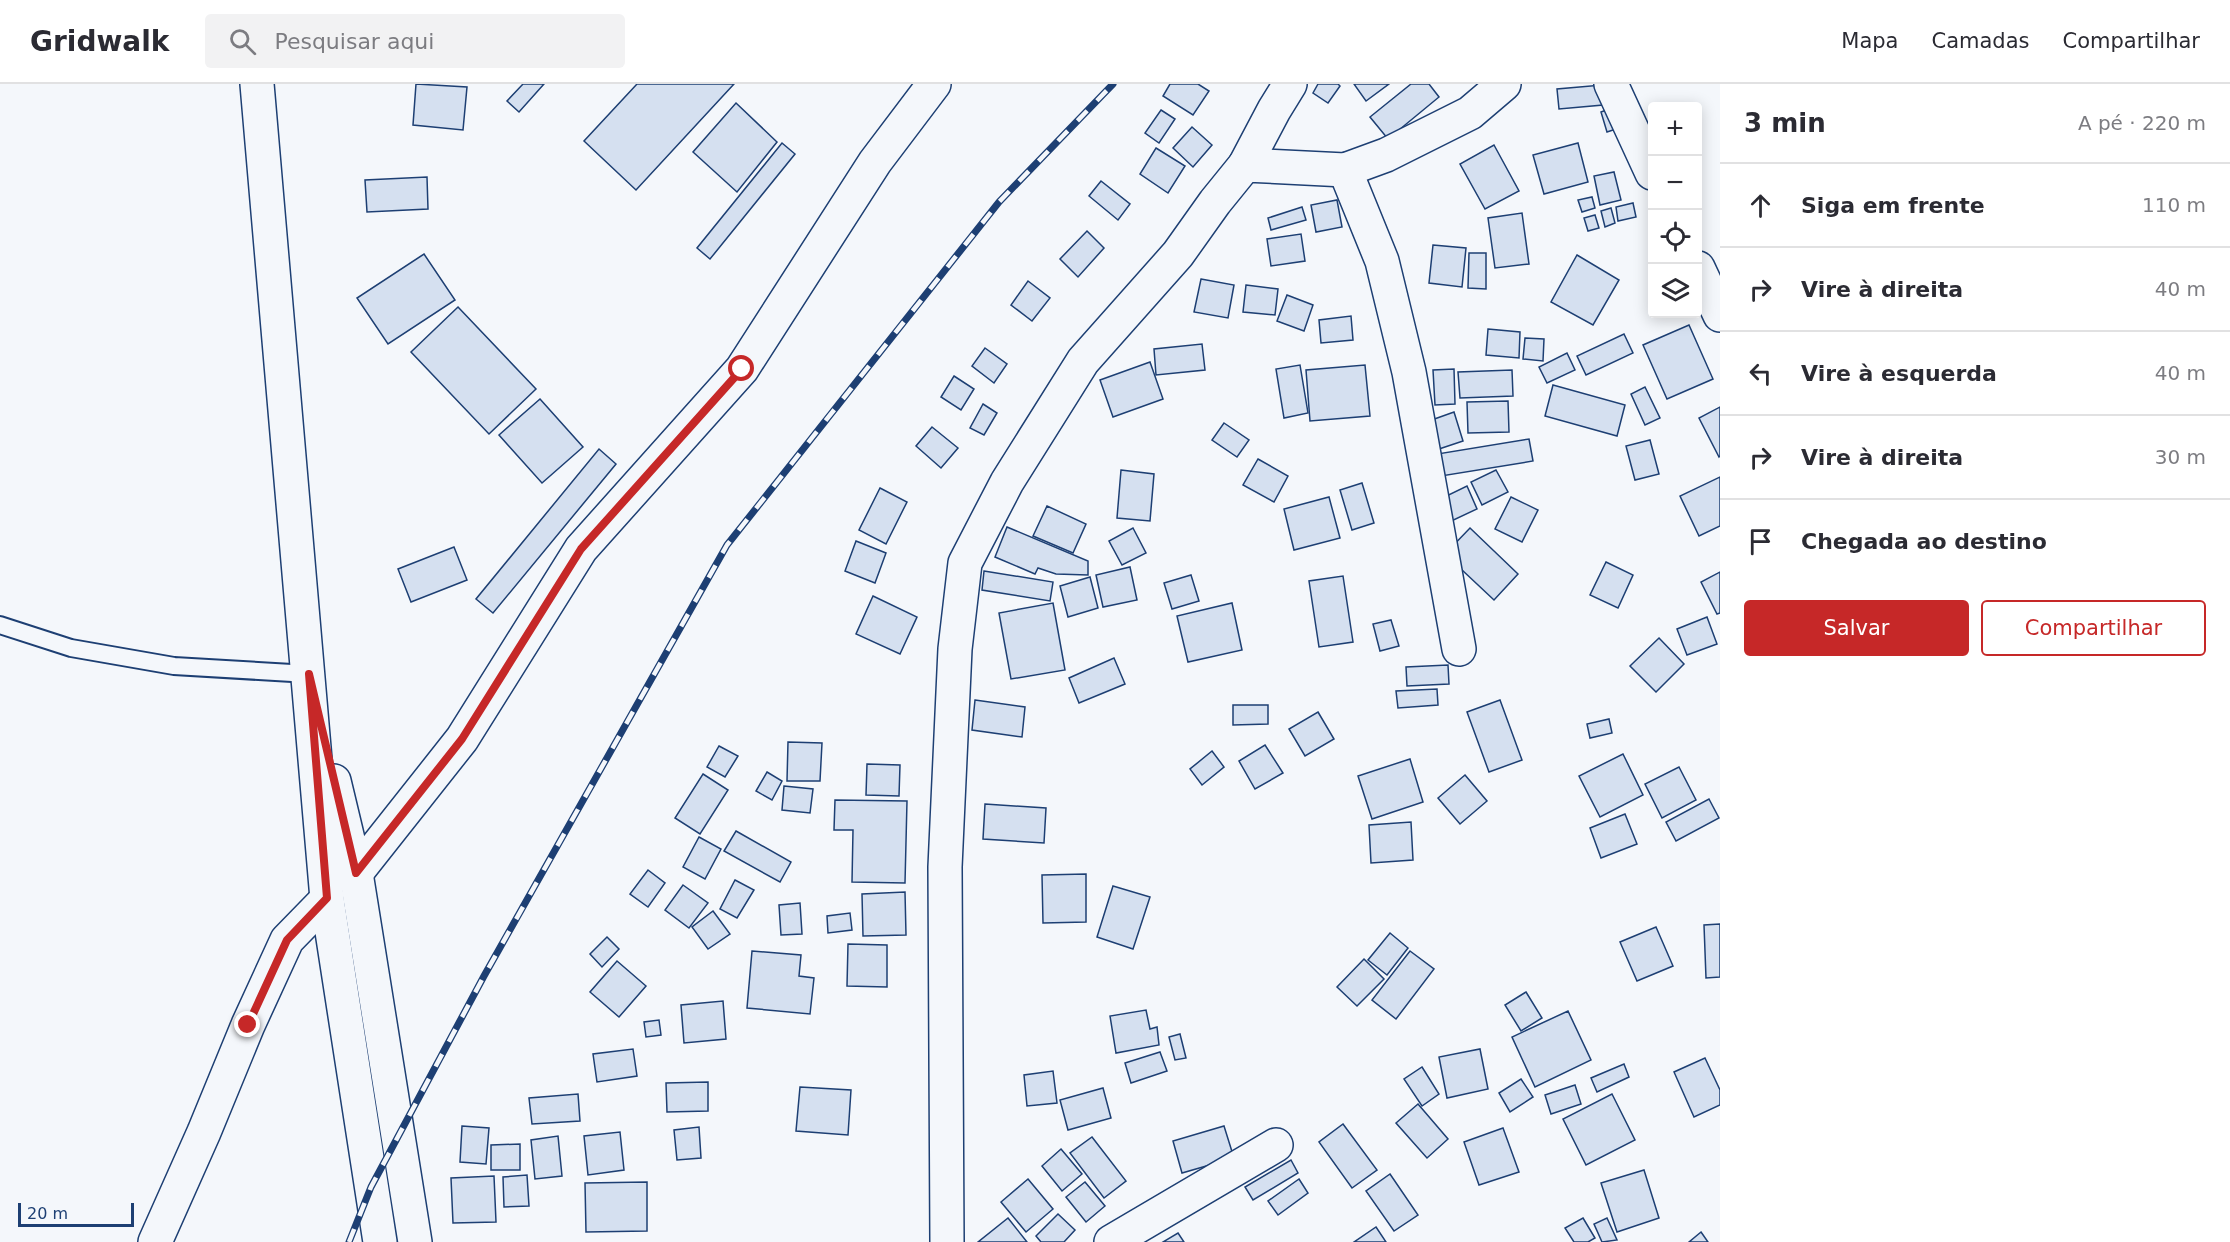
<!DOCTYPE html>
<html lang="pt">
<head>
<meta charset="utf-8">
<style>
	body { margin:0; font-family:"DejaVu Sans",sans-serif; background:#f2f2f3; color:#2b2b33 }
	.controls { position:absolute; right:18px; top:18px; display:grid; overflow:hidden; border-radius:6px; box-shadow:0 3px 15px #0003 }
	.controls button { width:54px; height:54px; display:grid; place-items:center; padding:0; border:0; border-bottom:2px solid #e1e1e2; background:#fff; color:#2b2b33; font:30px sans-serif }
	.scale { position:absolute; left:18px; bottom:15px; width:116px; box-sizing:border-box; padding-left:6px; border:3px solid #1d3f73; border-top:0; font-size:16px; line-height:21px; white-space:nowrap; color:#1d3f73; -webkit-text-stroke:4px #f4f7fb; paint-order:stroke }
	.stop { position:absolute; width:18px; height:18px; margin:-14px; border:4px solid #c62828; border-radius:50%; background:#fff }
	.stop.end { background:#c62828; border-color:#fff; box-shadow:0 2px 6px #0008 }
	.list { margin:0; padding:0; list-style:none }
	h2 { display:flex; justify-content:space-between; align-items:center; height:78px; margin:0; padding:0 24px; font-size:26px }
	h2 small { font-size:20px; font-weight:400; color:#7c7c81 }
	.list li { display:grid; grid-template-columns:39px 1fr auto; gap:18px; align-items:center; box-sizing:border-box; height:84px; padding:0 24px; border-top:2px solid #e1e1e2 }
	.list b { display:block; font-size:22px; white-space:nowrap }
	.list em { font-size:20px; font-style:normal; color:#7c7c81 }
	.actions { display:flex; gap:12px; padding:18px 24px }
	.actions a { flex:1; padding:14px 0; border:2px solid #c62828; border-radius:6px; text-align:center; font-size:21px; color:#c62828 }
	.actions .main { background:#c62828; color:#fff }
	.icon { flex:none; width:33px; height:33px; fill:none; stroke:currentColor; stroke-width:2; stroke-linecap:round; stroke-linejoin:round }
	.map { position:relative; flex:none; width:1720px; height:1158px; overflow:hidden }
	header { display:flex; align-items:center; gap:36px; box-sizing:border-box; height:84px; padding:0 30px; background:#fff; border-bottom:2px solid #e1e1e2 }
	header strong { font-size:28px }
	nav { display:flex; gap:33px; margin-inline-start:auto; font-size:21px }
	.search { width:420px; height:54px; background:#f2f2f3; display:flex; align-items:center; gap:15px; box-sizing:border-box; padding:0 21px; border-radius:6px; color:#7c7c81; font-size:22px }
	main { display:flex }
	aside { flex:1; background:#fff }
	.map>svg:first-child { display:block }
	.building { fill:#d5e0f0; stroke:#1d3f73; stroke-width:1.5 }
	.lines { fill:none; stroke-linecap:round; stroke-linejoin:round }
	.service-casing { stroke:#1d3f73; stroke-width:20 }
	.minor-casing { stroke:#1d3f73; stroke-width:36 }
	.tertiary-casing { stroke:#1d3f73; stroke-width:36 }
	.service { stroke:#f4f7fb; stroke-width:16 }
	.minor { stroke:#f4f7fb; stroke-width:33 }
	.tertiary { stroke:#f4f7fb; stroke-width:33 }
	.rail-casing { stroke:#1d3f73; stroke-width:7 }
	.rail { stroke:#f4f7fb; stroke-width:4.5; stroke-dasharray:14; stroke-linecap:butt }
	.route { stroke:#c62828; stroke-width:8 }
</style>
</head>
<body>
<header>
<strong>Gridwalk</strong>
<div class="search"><svg class="icon" aria-label="search" viewBox="0 0 24 24"><circle cx="10" cy="10" r="6"/><path d="M15 15l6 6"/></svg>Pesquisar aqui</div>
<nav><a>Mapa</a><a>Camadas</a><a>Compartilhar</a></nav>
</header>
<main>
<div class="map">
<svg width="1720" height="1158" viewBox="0 0 1720 1158">
	<rect width="100%" height="100%" fill="#f4f7fb"/>
	<g class="building">
		<polygon points="416,0 467,3 463,46 413,41"/>
		<polygon points="523,0 544,0 519,28 507,17"/>
		<polygon points="637,0 734,0 636,106 584,57"/>
		<polygon points="1170,0 1198,0 1209,7 1193,31 1163,12"/>
		<polygon points="1318,0 1338,0 1340,2 1328,19 1313,9"/>
		<polygon points="1354,0 1389,0 1366,17"/>
		<polygon points="1411,0 1429,0 1439,13 1388,55 1370,33"/>
		<polygon points="1602,1 1603,21 1559,25 1557,5"/>
		<polygon points="736,19 777,58 737,108 693,68"/>
		<polygon points="1612,24 1619,44 1607,48 1601,28"/>
		<polygon points="1161,26 1175,35 1159,59 1145,49"/>
		<polygon points="1192,43 1212,61 1193,83 1173,64"/>
		<polygon points="782,59 795,70 710,175 697,164"/>
		<polygon points="1578,59 1588,98 1544,110 1533,71"/>
		<polygon points="1494,61 1519,107 1485,125 1460,80"/>
		<polygon points="1156,64 1185,82 1168,109 1140,90"/>
		<polygon points="1614,88 1621,116 1600,121 1594,92"/>
		<polygon points="427,93 428,125 367,128 365,96"/>
		<polygon points="1101,97 1130,120 1118,136 1089,112"/>
		<polygon points="1592,113 1595,124 1582,128 1578,116"/>
		<polygon points="1337,116 1342,143 1316,148 1311,121"/>
		<polygon points="1633,119 1636,133 1618,137 1616,123"/>
		<polygon points="1302,123 1306,136 1271,146 1268,134"/>
		<polygon points="1611,124 1615,139 1605,143 1601,127"/>
		<polygon points="1522,129 1529,180 1495,184 1488,134"/>
		<polygon points="1595,131 1599,144 1588,147 1584,134"/>
		<polygon points="1087,147 1104,164 1078,193 1060,175"/>
		<polygon points="1301,150 1305,177 1271,182 1267,155"/>
		<polygon points="1433,161 1466,164 1462,203 1429,199"/>
		<polygon points="1469,169 1486,169 1486,205 1468,204"/>
		<polygon points="424,170 455,216 388,260 357,214"/>
		<polygon points="1577,171 1619,196 1593,241 1551,218"/>
		<polygon points="1201,195 1234,201 1228,234 1194,228"/>
		<polygon points="1028,197 1050,214 1032,237 1011,221"/>
		<polygon points="1246,201 1278,205 1275,231 1243,228"/>
		<polygon points="1287,211 1313,221 1304,247 1277,237"/>
		<polygon points="458,223 536,305 489,350 411,268"/>
		<polygon points="1351,232 1353,256 1321,259 1319,236"/>
		<polygon points="1689,241 1713,295 1667,315 1643,261"/>
		<polygon points="1488,245 1520,248 1519,274 1486,271"/>
		<polygon points="1624,250 1633,269 1586,291 1577,272"/>
		<polygon points="1525,254 1544,255 1543,277 1523,275"/>
		<polygon points="1202,260 1205,286 1156,291 1154,265"/>
		<polygon points="985,264 1007,280 994,299 972,282"/>
		<polygon points="1567,269 1575,286 1547,299 1539,283"/>
		<polygon points="1150,278 1163,315 1113,333 1100,296"/>
		<polygon points="1300,281 1308,329 1284,334 1276,285"/>
		<polygon points="1365,281 1370,332 1310,337 1306,286"/>
		<polygon points="1454,285 1455,320 1435,321 1433,286"/>
		<polygon points="1512,286 1513,312 1460,314 1458,288"/>
		<polygon points="954,292 974,305 961,326 941,313"/>
		<polygon points="1553,301 1625,321 1617,352 1545,332"/>
		<polygon points="1645,303 1660,334 1645,341 1631,310"/>
		<polygon points="540,315 583,363 542,399 499,351"/>
		<polygon points="1508,317 1509,348 1468,349 1467,318"/>
		<polygon points="983,320 997,329 984,351 970,344"/>
		<polygon points="1720,323 1720,372 1719,373 1699,334"/>
		<polygon points="1454,328 1463,357 1436,366 1426,338"/>
		<polygon points="1224,339 1249,356 1237,373 1212,356"/>
		<polygon points="932,343 958,364 941,384 916,362"/>
		<polygon points="1529,355 1533,377 1435,393 1431,371"/>
		<polygon points="1650,356 1659,390 1635,396 1626,362"/>
		<polygon points="599,365 616,380 493,529 476,515"/>
		<polygon points="1258,375 1288,392 1274,418 1243,401"/>
		<polygon points="1121,386 1154,390 1150,437 1117,434"/>
		<polygon points="1496,386 1508,408 1482,421 1471,398"/>
		<polygon points="1720,393 1720,442 1699,452 1680,412"/>
		<polygon points="1362,399 1374,439 1352,446 1340,406"/>
		<polygon points="1467,402 1477,425 1445,440 1434,418"/>
		<polygon points="880,404 907,418 886,460 859,446"/>
		<polygon points="1329,413 1340,454 1294,466 1284,425"/>
		<polygon points="1511,413 1538,426 1522,458 1495,445"/>
		<polygon points="1047,422 1086,440 1073,469 1033,452"/>
		<polygon points="1007,443 1088,477 1088,491 1056,490 1038,484 1035,490 995,473"/>
		<polygon points="1133,444 1146,469 1122,481 1109,457"/>
		<polygon points="1470,444 1518,490 1494,516 1445,470"/>
		<polygon points="856,457 886,469 875,499 845,487"/>
		<polygon points="454,463 467,496 411,518 398,485"/>
		<polygon points="1606,478 1633,491 1618,524 1590,511"/>
		<polygon points="1130,483 1137,516 1103,523 1096,491"/>
		<polygon points="984,487 1053,498 1050,517 982,506"/>
		<polygon points="1720,488 1720,529 1717,530 1701,498"/>
		<polygon points="1191,491 1199,517 1172,525 1164,499"/>
		<polygon points="1343,492 1353,558 1319,563 1309,497"/>
		<polygon points="1090,493 1098,524 1068,533 1060,502"/>
		<polygon points="873,512 917,533 900,570 856,550"/>
		<polygon points="1053,519 1065,586 1011,595 999,529"/>
		<polygon points="1232,519 1242,566 1188,578 1177,532"/>
		<polygon points="1707,533 1717,560 1687,571 1677,545"/>
		<polygon points="1391,536 1399,562 1380,567 1373,540"/>
		<polygon points="1659,554 1684,580 1656,608 1630,582"/>
		<polygon points="1114,574 1125,600 1079,619 1069,594"/>
		<polygon points="1448,581 1449,600 1407,602 1406,583"/>
		<polygon points="1437,605 1438,621 1398,624 1396,607"/>
		<polygon points="975,616 1025,623 1022,653 972,646"/>
		<polygon points="1500,616 1522,676 1489,688 1467,628"/>
		<polygon points="1233,621 1268,621 1268,640 1233,641"/>
		<polygon points="1318,628 1334,655 1305,672 1289,645"/>
		<polygon points="1609,635 1612,649 1590,654 1587,640"/>
		<polygon points="788,658 822,659 820,697 787,697"/>
		<polygon points="1265,661 1283,689 1255,705 1239,677"/>
		<polygon points="719,662 738,672 725,693 707,683"/>
		<polygon points="1212,667 1224,683 1202,701 1190,685"/>
		<polygon points="1623,670 1643,711 1600,733 1579,692"/>
		<polygon points="1410,675 1423,718 1372,735 1358,692"/>
		<polygon points="867,680 900,681 899,712 866,711"/>
		<polygon points="1679,683 1696,716 1662,734 1645,700"/>
		<polygon points="767,688 782,697 772,716 756,707"/>
		<polygon points="703,690 728,706 700,750 675,734"/>
		<polygon points="1465,691 1487,717 1460,740 1438,714"/>
		<polygon points="784,702 813,705 810,729 782,726"/>
		<polygon points="1709,715 1719,734 1676,757 1666,738"/>
		<polygon points="835,716 907,717 905,799 852,798 853,746 834,746"/>
		<polygon points="985,720 1046,724 1044,759 983,755"/>
		<polygon points="1625,730 1637,760 1601,774 1590,744"/>
		<polygon points="1411,738 1413,776 1371,779 1369,741"/>
		<polygon points="736,747 791,778 780,798 724,767"/>
		<polygon points="699,753 721,765 705,795 683,783"/>
		<polygon points="648,786 665,799 648,823 630,810"/>
		<polygon points="1086,790 1086,838 1043,839 1042,791"/>
		<polygon points="735,796 754,806 737,834 720,825"/>
		<polygon points="683,801 708,819 689,844 665,826"/>
		<polygon points="1113,802 1150,813 1133,865 1097,853"/>
		<polygon points="905,808 906,851 863,852 862,810"/>
		<polygon points="800,819 802,850 781,851 779,821"/>
		<polygon points="713,827 730,850 708,865 692,843"/>
		<polygon points="850,829 852,846 828,849 827,832"/>
		<polygon points="1720,840 1720,893 1706,894 1704,841"/>
		<polygon points="1656,843 1673,882 1637,897 1620,858"/>
		<polygon points="1390,849 1408,864 1387,891 1368,876"/>
		<polygon points="607,853 619,865 602,883 590,870"/>
		<polygon points="848,860 887,861 887,903 847,902"/>
		<polygon points="752,867 801,871 799,892 814,894 810,930 747,924"/>
		<polygon points="1410,867 1434,885 1396,935 1372,916"/>
		<polygon points="1364,875 1384,895 1357,922 1337,903"/>
		<polygon points="617,877 646,902 619,933 590,908"/>
		<polygon points="1526,908 1542,934 1521,947 1505,921"/>
		<polygon points="723,917 726,955 684,959 681,921"/>
		<polygon points="1146,926 1150,945 1157,943 1159,961 1116,969 1110,932"/>
		<polygon points="1568,927 1591,976 1535,1003 1512,953"/>
		<polygon points="659,936 661,951 646,953 644,938"/>
		<polygon points="1180,950 1186,974 1175,976 1169,953"/>
		<polygon points="633,965 637,992 597,998 593,970"/>
		<polygon points="1480,965 1488,1005 1447,1014 1439,973"/>
		<polygon points="1160,968 1167,987 1131,999 1125,979"/>
		<polygon points="1705,974 1720,1006 1720,1021 1694,1033 1674,988"/>
		<polygon points="1624,980 1629,993 1597,1008 1591,994"/>
		<polygon points="1422,983 1439,1010 1422,1022 1404,995"/>
		<polygon points="1053,987 1057,1019 1027,1022 1024,991"/>
		<polygon points="1521,995 1533,1013 1510,1028 1499,1009"/>
		<polygon points="708,998 708,1027 667,1028 666,999"/>
		<polygon points="1575,1001 1581,1020 1551,1030 1545,1011"/>
		<polygon points="800,1003 851,1006 848,1051 796,1047"/>
		<polygon points="1103,1004 1111,1034 1068,1046 1060,1016"/>
		<polygon points="578,1010 580,1037 532,1040 529,1014"/>
		<polygon points="1612,1010 1635,1056 1586,1081 1563,1035"/>
		<polygon points="1418,1020 1448,1055 1427,1074 1396,1039"/>
		<polygon points="1343,1040 1377,1086 1352,1104 1319,1058"/>
		<polygon points="462,1042 489,1044 486,1080 460,1078"/>
		<polygon points="1224,1042 1234,1074 1182,1089 1173,1057"/>
		<polygon points="699,1043 701,1074 677,1076 674,1046"/>
		<polygon points="1503,1044 1519,1088 1479,1101 1464,1058"/>
		<polygon points="620,1048 624,1086 588,1091 584,1052"/>
		<polygon points="558,1052 562,1092 535,1095 531,1056"/>
		<polygon points="1092,1053 1126,1097 1104,1114 1070,1069"/>
		<polygon points="520,1060 520,1086 491,1086 491,1061"/>
		<polygon points="1061,1065 1082,1090 1062,1107 1042,1082"/>
		<polygon points="1291,1076 1298,1089 1253,1116 1245,1103"/>
		<polygon points="1644,1086 1659,1134 1617,1148 1601,1099"/>
		<polygon points="1390,1090 1418,1131 1394,1147 1366,1107"/>
		<polygon points="527,1091 529,1122 504,1123 503,1093"/>
		<polygon points="494,1092 496,1138 453,1139 451,1094"/>
		<polygon points="1028,1095 1053,1125 1026,1148 1001,1118"/>
		<polygon points="1299,1095 1308,1109 1278,1131 1268,1117"/>
		<polygon points="647,1098 647,1147 586,1148 585,1099"/>
		<polygon points="1085,1098 1105,1122 1086,1138 1066,1113"/>
		<polygon points="1058,1130 1075,1146 1064,1158 1041,1158 1036,1152"/>
		<polygon points="1008,1134 1027,1158 978,1158"/>
		<polygon points="1583,1134 1595,1154 1588,1158 1574,1158 1565,1144"/>
		<polygon points="1607,1134 1617,1156 1602,1158 1594,1140"/>
		<polygon points="1376,1143 1386,1158 1354,1158"/>
		<polygon points="1701,1148 1708,1158 1689,1158"/>
		<polygon points="1178,1149 1184,1158 1163,1158"/>
	</g>
	<g class="lines">
		<g class="service-casing">
			<polyline id="service" points="0,541 71,564 174,582 309,590"/>
		</g>
		<g class="minor-casing">
			<g id="minor">
				<polyline points="1611,0 1652,89"/>
				<polyline points="1245,81 1274,26 1290,0"/>
				<polyline points="1345,86 1382,177 1409,288 1459,565"/>
				<polyline points="1698,184 1720,231"/>
				<polyline points="356,789 462,655 581,465 742,285 875,78 934,0"/>
				<polyline points="155,1158 204,1048 248,941 287,856 327,815"/>
				<polyline points="947,1158 945,783 955,565 965,479 1007,398 1083,277 1178,170 1215,118 1245,81 1345,86 1386,71 1470,29 1504,0"/>
				<polyline points="1111,1158 1276,1061"/>
			</g>
		</g>
		<g class="tertiary-casing">
			<g id="tertiary">
				<polyline points="257,0 327,815 380,1158"/>
				<polyline points="334,697 356,789 415,1158"/>
			</g>
		</g>
		<use href="#service" class="service"/>
		<use href="#minor" class="minor"/>
		<use href="#tertiary" class="tertiary"/>
		<g class="rail-casing">
			<polyline id="rail" points="349,1158 371,1103 484,892 727,461 999,118 1113,0"/>
		</g>
		<use href="#rail" class="rail"/>
	</g>
	<g class="lines">
		<polyline class="route" points="248,941 287,856 327,814 309,590 356,789 462,655 581,465 742,285"/>
	</g>
</svg>
<div class="controls">
<button>+</button>
<button>−</button>
<button><svg class="icon" aria-label="locate" viewBox="0 0 24 24"><circle cx="12" cy="12" r="6"/><path d="M12 2v4M12 18v4M2 12h4M18 12h4"/></svg></button>
<button><svg class="icon" aria-label="layers" viewBox="0 0 24 24"><path d="M12 4l9 5-9 5-9-5zM3 14l9 5 9-5"/></svg></button>
</div>
<div class="scale">20 m</div>
<div class="stop" style="left:742px;top:285px"></div>
<div class="stop end" style="left:248px;top:941px"></div>
</div>
<aside>
<h2>3 min<small>A pé · 220 m</small></h2>
<ul class="list">
<li><svg class="icon" aria-label="ahead" viewBox="0 0 24 24"><path d="M12 20V5M6 11l6-6 6 6"/></svg><div><b>Siga em frente</b></div><em>110 m</em></li>
<li><svg class="icon" aria-label="right" viewBox="0 0 24 24"><path d="M7 20v-9h11M14 6l5 5-5 5"/></svg><div><b>Vire à direita</b></div><em>40 m</em></li>
<li><svg class="icon" aria-label="left" viewBox="0 0 24 24"><path d="M17 20v-9H6M10 6l-5 5 5 5"/></svg><div><b>Vire à esquerda</b></div><em>40 m</em></li>
<li><svg class="icon" aria-label="right" viewBox="0 0 24 24"><path d="M7 20v-9h11M14 6l5 5-5 5"/></svg><div><b>Vire à direita</b></div><em>30 m</em></li>
<li><svg class="icon" aria-label="arrive" viewBox="0 0 24 24"><path d="M6 21V4h12l-3 4 3 4H6"/></svg><div><b>Chegada ao destino</b></div></li>
</ul>
<div class="actions"><a class="main">Salvar</a><a>Compartilhar</a></div>
</aside>
</main>
</body>
</html>
